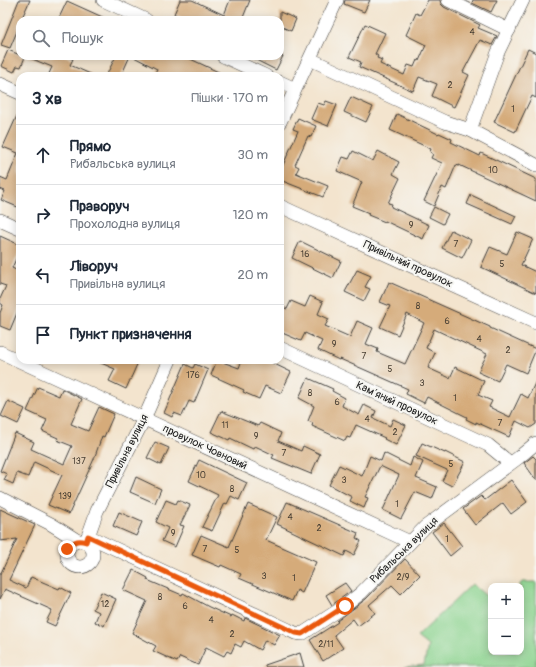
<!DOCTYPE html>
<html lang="uk">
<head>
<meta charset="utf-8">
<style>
	body { margin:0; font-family:Pangolin,sans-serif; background:#f2f2f3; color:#1f2937 }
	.controls { position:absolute; right:12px; bottom:12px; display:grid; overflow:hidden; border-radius:8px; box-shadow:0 2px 10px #0003 }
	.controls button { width:36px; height:36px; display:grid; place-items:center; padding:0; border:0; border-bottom:1px solid #e0e1e3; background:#fff; color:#1f2937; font:20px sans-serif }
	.stop { position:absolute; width:12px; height:12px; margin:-9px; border:3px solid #ea580c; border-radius:50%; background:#fff }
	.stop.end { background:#ea580c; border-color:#fff; box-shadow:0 1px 4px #0008 }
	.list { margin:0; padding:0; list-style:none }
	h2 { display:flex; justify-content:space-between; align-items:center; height:52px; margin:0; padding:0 16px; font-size:17px }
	h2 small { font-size:13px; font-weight:400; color:#747a83 }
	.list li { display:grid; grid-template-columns:26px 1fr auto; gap:12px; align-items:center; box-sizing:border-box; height:60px; padding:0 16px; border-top:1px solid #e0e1e3 }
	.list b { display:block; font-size:15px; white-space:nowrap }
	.list p { margin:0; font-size:13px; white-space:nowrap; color:#747a83 }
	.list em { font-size:13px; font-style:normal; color:#747a83 }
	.icon { flex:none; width:22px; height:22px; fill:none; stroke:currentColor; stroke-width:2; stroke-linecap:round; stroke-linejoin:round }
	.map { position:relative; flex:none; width:536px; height:667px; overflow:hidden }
	.search { position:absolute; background:#fff; box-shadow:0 2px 10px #0003; left:16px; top:16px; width:268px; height:44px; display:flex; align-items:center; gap:10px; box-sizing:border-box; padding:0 14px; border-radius:12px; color:#747a83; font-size:15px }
	.panel { position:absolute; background:#fff; box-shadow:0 2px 10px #0003; left:16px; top:72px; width:268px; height:292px; border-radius:12px }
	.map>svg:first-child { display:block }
	.green { fill:#8bd38e; stroke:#547855 }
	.building { fill:#d5ab7a }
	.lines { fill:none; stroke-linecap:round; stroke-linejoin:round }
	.minor-casing { stroke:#3c3a37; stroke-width:14 }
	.minor { stroke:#fff; stroke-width:13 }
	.route { stroke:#ea580c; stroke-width:5 }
	.labels { text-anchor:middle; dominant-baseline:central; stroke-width:4; stroke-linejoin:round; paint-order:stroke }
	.number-label { font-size:9px; fill:#4a4034 }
	.street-label { font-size:11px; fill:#1c1c1c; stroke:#f6f6f2 }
</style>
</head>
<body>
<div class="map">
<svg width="536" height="667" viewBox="0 0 536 667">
	<rect width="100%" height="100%" fill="#f6f6f2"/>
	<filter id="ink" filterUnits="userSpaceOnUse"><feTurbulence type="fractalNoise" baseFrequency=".025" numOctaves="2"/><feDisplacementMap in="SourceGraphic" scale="8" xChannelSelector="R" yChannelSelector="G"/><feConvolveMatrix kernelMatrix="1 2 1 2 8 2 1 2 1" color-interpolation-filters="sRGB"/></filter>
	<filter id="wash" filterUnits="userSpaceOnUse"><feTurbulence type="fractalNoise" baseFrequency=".012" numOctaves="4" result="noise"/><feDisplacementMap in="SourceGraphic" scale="16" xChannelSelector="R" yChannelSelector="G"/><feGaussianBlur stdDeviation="0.9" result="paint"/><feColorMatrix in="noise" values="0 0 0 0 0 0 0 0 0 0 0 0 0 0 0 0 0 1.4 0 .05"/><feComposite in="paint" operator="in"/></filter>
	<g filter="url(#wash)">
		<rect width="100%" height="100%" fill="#f3e4ce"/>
		<polygon class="green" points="522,582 536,582 536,667 404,667 424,665 428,646 417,637 472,584 491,600 491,652 521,652 521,586 519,586"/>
		<g id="blocks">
			<g class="building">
				<polygon points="19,0 30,0 21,20 20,20 17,29 18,29 10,48 1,45"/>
				<polygon points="180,0 192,0 224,15 230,0 250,0 242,20 187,20 174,14"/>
				<polygon points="345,0 370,0 364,12 344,4"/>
				<polygon points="428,0 440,0 441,4 444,7 480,25 478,28 497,36 492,45 480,40 463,72 469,75 454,107 432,96 437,84 419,77 413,91 359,67 361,62 349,57 365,24 385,33 375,54 378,56 377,58 382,60 380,64 404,75 408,65 414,67 417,60 419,61 426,45 406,35 416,13 420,15"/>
				<polygon points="473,0 497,0 491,12 472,3"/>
				<polygon points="67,1 109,20 58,20"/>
				<polygon points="280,12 296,19 291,31 280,26"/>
				<polygon points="528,49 536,53 536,98 532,96 515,132 494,122"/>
				<polygon points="8,50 20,55 20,56 25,57 21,67 17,66 14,72 1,66"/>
				<polygon points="25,56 65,56 73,59 70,65 95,76 48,76 52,67"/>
				<polygon points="116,56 130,56 121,76 106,76"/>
				<polygon points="132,56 184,56 227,76 153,76 157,69"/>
				<polygon points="248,56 283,56 276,70"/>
				<polygon points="351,97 373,107 366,122 344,112"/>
				<polygon points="326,101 337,105 328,126 311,119 318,103 324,105"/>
				<polygon points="20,109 20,208 1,200 5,191 0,189 0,177 7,180 18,153 3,147"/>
				<polygon points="397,114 438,134 439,133 452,139 451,142 480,156 481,153 536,179 536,201 459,165 459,166 456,165 446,189 442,187 434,206 424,201 442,163 431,158 433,154 430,152 431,149 390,130"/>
				<polygon points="298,118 316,126 311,137 308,136 295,165 299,167 296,173 328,186 323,197 280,180 280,172 298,131 293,129"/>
				<polygon points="353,151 373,161 378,151 399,162 393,174 400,178 388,203 392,204 391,207 429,225 423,239 385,221 385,222 368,215 369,213 352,206 362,182 337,171 343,157 349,159"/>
				<polygon points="471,195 516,216 512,224 467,204"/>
				<polygon points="434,207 448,214 443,224 429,217"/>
				<polygon points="451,230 471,240 462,258 442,248"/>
				<polygon points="517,232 533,239 521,265 536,272 536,293 481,267 490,247 507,254"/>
				<polygon points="0,236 20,245 20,250 12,268 20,272 20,306 10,330 0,326 0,313 3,305 0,303 0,299 6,286 0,284"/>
				<polygon points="300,241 341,261 333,278 292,258"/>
				<polygon points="357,270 371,276 365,287 370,289 364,301 345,292"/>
				<polygon points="389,282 490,327 490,328 536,349 526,373 506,364 498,381 478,372 487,354 434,329 426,348 435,353 428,368 450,378 455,367 484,381 478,395 492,401 489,407 510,417 521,394 528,398 536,381 536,424 530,428 516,421 509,437 476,422 476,424 466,419 467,417 427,397 424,403 406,394 408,389 363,369 340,359 339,360 318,350 322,341 305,333 301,341 280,332 280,306 287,309 291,301 305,307 310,296 323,302 318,314 329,319 325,326 350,337 357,321 373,328 366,344 378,349 377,352 405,364 424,323 407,314 398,335 380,327 390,306 380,302"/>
				<polygon points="94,360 139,360 126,389 109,381 115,369"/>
				<polygon points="217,360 239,368 242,360 266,360 291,372 281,393 265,386 259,399 243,392 244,390 211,375"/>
				<polygon points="185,364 193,368 195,364 208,370 194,403 189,401 182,416 174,413 172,417 164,413"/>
				<polygon points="308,378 333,389 332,391 345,398 342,406 359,415 364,405 376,411 373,418 390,426 393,419 406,425 396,445 384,439 385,438 356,425 350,438 347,437 345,441 312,426 313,423 308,421 314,406 299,398"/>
				<polygon points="38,387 59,396 62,389 82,399 71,424 88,431 99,407 114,414 104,437 102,436 94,459 69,514 48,505 62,475 34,462 28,477 17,473 13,484 4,480 7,474 0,471 15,433 34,442 31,449 64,464 72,446 57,440 58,438 42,431 47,420 27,411"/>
				<polygon points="8,401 25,409 18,424 1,416"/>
				<polygon points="221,411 258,426 260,423 281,433 278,441 301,451 303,446 320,454 311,474 272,458 274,455 255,446 253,449 230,438 229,440 211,432"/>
				<polygon points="155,442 169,448 161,465 147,458"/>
				<polygon points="422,443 445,453 445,452 465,462 452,486 442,481 447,470 416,456"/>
				<polygon points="384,453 410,466 413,457 423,462 416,478 437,487 432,499 415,492 401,519 383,510 399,475 380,466 365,497 368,498 364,508 350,501 352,497 329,485 339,465 362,476 370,456 381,461"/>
				<polygon points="533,456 536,459 536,480 524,463"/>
				<polygon points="199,460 247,483 239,500 231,496 227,504 225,503 212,531 202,527 218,495 189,481"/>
				<polygon points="136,477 161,489 155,503 130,492"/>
				<polygon points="511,480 527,502 511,514 503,503 475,525 463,509 481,496 485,500"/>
				<polygon points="166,500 176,504 178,500 190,505 180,525 184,526 175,547 162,541 168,528 156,522"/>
				<polygon points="287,502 358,533 356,538 361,541 354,555 346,551 344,556 277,524"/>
				<polygon points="248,504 277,517 266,540 316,562 302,593 297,590 292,601 239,578 241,574 221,565 220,567 192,555 201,535 229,547"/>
				<polygon points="0,509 35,525 9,580 26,588 31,577 59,589 60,587 71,593 55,626 46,622 52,610 5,589 0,599 0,575 17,539 0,541"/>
				<polygon points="119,512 142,522 136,536 113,526"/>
				<polygon points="444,523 462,546 450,556 432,532"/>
				<polygon points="405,559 420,575 401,594 392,585 369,605 375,613 358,626 353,619 334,635 343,648 323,661 310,640 338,622 337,621 366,599"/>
				<polygon points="133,570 148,578 147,580 182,595 183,593 209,607 231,617 232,615 244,621 245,618 280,635 274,645 265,640 260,650 244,641 241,647 235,644 231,653 227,651 224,656 206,647 198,665 180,657 177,662 153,651 156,646 132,633 147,601 123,590"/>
				<polygon points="345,583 351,591 332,605 326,595"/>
				<polygon points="101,592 116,599 104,626 95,622 99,612 93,609"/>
				<polygon points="300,653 304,667 265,667 265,665"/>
			</g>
		</g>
	</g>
	<g filter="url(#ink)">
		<use href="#blocks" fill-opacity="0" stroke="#3c3a37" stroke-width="1"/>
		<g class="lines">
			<g class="minor-casing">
				<g id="minor">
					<polyline points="103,0 146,20"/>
					<polyline points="448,0 509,30"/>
					<polyline points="223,56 266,76"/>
					<polyline points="310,59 445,122 470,130 536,165"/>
					<polyline points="280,82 295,89"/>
					<polyline points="0,84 20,93"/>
					<polyline points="280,122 337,0"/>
					<polyline points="470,130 498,52 523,0"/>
					<polyline points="280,206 536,323"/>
					<polyline points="0,220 20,229"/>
					<polyline points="280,348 488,445 510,463"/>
					<polyline points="0,352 410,542"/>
					<polyline points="0,498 51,524 78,541"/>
					<polyline points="88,536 289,630 295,633 302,634 345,606 361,593 425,527 518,458 536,443"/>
					<circle cx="80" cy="554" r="13"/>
					<polyline points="86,542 97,511 144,419 170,360"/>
				</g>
			</g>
			<use href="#minor" class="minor"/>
		</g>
	</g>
	<g class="lines" filter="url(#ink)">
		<path class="route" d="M67,549C72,542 77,539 86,542L88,536L296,633L302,634L345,606"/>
	</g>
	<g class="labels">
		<g class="number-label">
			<text x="472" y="32">4</text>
			<text x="450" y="85">2</text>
			<text x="513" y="109">1</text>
			<text x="493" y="170">10</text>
			<text x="411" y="225">9</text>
			<text x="456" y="244">7</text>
			<text x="305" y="254">16</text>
			<text x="502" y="264">5</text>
			<text x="418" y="306">8</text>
			<text x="447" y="321">6</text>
			<text x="479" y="339">4</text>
			<text x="334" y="344">9</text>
			<text x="508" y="350">2</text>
			<text x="364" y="356">7</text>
			<text x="390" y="369">5</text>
			<text x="193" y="375">176</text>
			<text x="422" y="383">3</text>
			<text x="310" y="393">8</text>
			<text x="455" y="398">1</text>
			<text x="337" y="402">6</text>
			<text x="367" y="419">4</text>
			<text x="500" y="423">7</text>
			<text x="225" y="425">11</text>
			<text x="395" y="432">2</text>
			<text x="256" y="436">9</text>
			<text x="284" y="453">7</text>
			<text x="79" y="461">137</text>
			<text x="451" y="464">5</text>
			<text x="201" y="475">10</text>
			<text x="344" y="480">3</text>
			<text x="232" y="489">8</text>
			<text x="65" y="496">139</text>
			<text x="397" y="504">1</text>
			<text x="290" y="517">4</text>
			<text x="319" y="528">2</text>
			<text x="173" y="533">9</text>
			<text x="447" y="539">1</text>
			<text x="205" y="549">7</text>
			<text x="237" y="550">5</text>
			<text x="264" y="576">3</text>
			<text x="403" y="577">2/9</text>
			<text x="294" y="578">1</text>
			<text x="160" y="597">8</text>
			<text x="105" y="604">12</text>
			<text x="185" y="606">6</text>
			<text x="211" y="620">4</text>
			<text x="232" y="634">2</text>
			<text x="326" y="644">2/11</text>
		</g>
		<g class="street-label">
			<text transform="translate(408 264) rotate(25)">Привільний провулок</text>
			<text transform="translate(397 403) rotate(25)">Камʼяний провулок</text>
			<text transform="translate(205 447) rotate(25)">провулок Човновий</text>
			<text transform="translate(127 451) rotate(-63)">Привільна вулиця</text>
			<text transform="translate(404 550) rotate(-44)">Рибальська вулиця</text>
		</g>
	</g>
</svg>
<div class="controls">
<button>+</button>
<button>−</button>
</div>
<div class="stop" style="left:345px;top:606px"></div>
<div class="stop end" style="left:67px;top:549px"></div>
<div class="search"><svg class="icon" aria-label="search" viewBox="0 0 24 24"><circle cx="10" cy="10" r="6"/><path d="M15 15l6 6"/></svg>Пошук</div>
<section class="panel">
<h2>3 хв<small>Пішки · 170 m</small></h2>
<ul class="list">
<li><svg class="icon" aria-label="ahead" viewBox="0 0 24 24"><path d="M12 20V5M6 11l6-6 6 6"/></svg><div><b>Прямо</b><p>Рибальська вулиця</p></div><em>30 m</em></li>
<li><svg class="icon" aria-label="right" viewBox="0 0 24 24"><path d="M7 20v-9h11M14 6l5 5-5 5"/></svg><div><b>Праворуч</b><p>Прохолодна вулиця</p></div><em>120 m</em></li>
<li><svg class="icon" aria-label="left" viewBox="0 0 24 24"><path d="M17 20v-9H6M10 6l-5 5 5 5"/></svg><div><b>Ліворуч</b><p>Привільна вулиця</p></div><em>20 m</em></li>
<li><svg class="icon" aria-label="arrive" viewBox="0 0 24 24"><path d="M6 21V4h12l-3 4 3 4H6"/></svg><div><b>Пункт призначення</b></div></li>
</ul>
</section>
</div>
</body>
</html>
